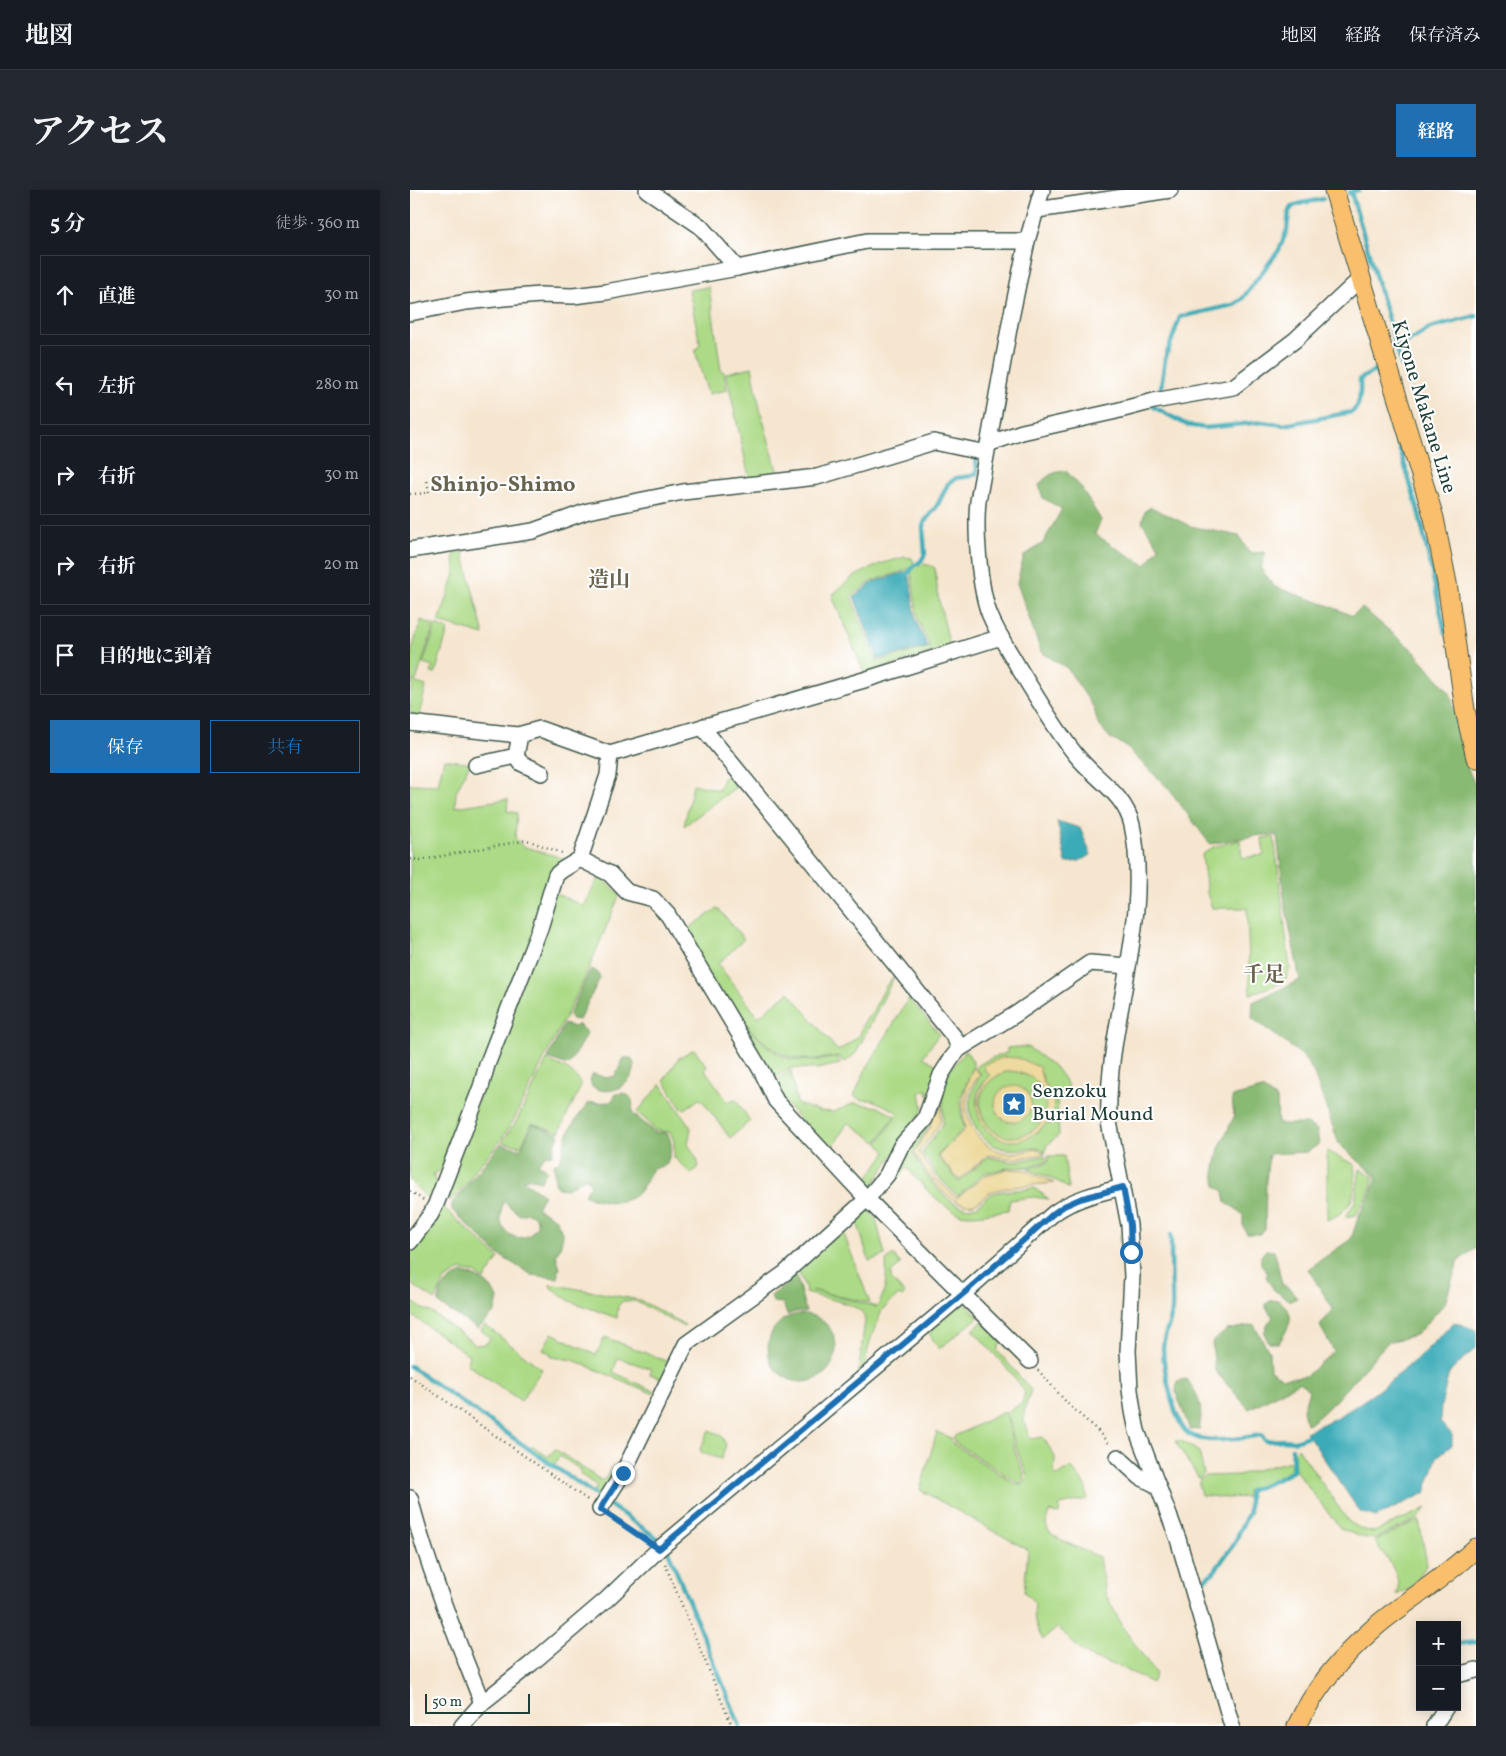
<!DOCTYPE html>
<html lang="ja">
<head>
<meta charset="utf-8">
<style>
	body { margin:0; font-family:Vollkorn,"Noto Serif JP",serif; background:#242831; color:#f1f3f6 }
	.controls { position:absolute; right:15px; bottom:15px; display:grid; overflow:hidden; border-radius:0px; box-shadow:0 2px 12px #0003 }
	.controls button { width:45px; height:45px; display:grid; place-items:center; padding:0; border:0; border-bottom:1px solid #363941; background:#171b24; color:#f1f3f6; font:25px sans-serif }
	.scale { position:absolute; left:15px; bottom:12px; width:105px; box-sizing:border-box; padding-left:5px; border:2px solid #1f3d34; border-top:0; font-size:14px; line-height:18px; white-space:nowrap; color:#1f3d34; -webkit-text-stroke:4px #fff; paint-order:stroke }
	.stop { position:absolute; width:15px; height:15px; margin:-11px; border:4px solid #1f6fb2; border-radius:50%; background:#fff }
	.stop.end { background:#1f6fb2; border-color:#fff; box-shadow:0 1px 5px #0008 }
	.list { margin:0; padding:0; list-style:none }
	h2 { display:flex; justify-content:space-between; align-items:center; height:65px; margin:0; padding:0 20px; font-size:21px }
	h2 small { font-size:16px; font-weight:400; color:#9ea1a6 }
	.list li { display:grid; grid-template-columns:32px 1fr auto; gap:15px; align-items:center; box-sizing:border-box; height:80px; margin:0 10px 10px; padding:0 10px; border:1px solid #363941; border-radius:0px }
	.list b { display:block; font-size:19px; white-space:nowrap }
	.list em { font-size:16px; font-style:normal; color:#9ea1a6 }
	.actions { display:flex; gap:10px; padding:15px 20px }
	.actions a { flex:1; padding:11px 0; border:1px solid #1f6fb2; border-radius:0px; text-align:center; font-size:18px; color:#1f6fb2 }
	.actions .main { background:#1f6fb2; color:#fff }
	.icon { flex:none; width:28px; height:28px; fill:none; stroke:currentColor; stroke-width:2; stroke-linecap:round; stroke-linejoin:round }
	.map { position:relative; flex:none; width:1066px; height:1536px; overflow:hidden; border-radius:0px }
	header { display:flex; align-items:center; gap:30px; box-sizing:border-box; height:70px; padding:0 25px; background:#171b24; border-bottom:1px solid #363941 }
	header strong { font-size:24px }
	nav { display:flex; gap:28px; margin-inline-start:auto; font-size:18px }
	.intro { display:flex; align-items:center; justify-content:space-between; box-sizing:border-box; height:120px; padding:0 30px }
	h1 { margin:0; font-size:35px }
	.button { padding:12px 22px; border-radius:0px; background:#1f6fb2; color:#fff; font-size:18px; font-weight:700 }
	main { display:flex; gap:30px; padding:0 30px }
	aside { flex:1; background:#171b24; border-radius:0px; box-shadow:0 2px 12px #0003 }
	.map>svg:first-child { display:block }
	.green { fill:#acda86; stroke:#668c5d; fill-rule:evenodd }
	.forest { fill:#89ba73; stroke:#547c54; fill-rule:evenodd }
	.sand { fill:#eeda9e; stroke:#868c69; fill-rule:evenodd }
	.water { fill:#3babb7; stroke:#2d7476 }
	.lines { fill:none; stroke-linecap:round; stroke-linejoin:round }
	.stream { stroke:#3babb7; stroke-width:4.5 }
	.minor-casing { stroke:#3f564b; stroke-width:18 }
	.major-casing { stroke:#3f564b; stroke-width:21 }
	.path { stroke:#3f564b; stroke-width:2.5; stroke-dasharray:1 4; stroke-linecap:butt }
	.minor { stroke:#fff; stroke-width:15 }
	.major { stroke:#f9bf6d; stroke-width:19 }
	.route { stroke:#1f6fb2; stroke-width:6 }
	.labels { text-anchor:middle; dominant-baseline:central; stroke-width:4; stroke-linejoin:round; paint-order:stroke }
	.street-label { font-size:20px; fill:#1f3d34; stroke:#fff }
	.poi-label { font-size:20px; fill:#1f3d34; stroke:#fff; text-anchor:start }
	.neighbourhood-label { font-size:21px; font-weight:bold; fill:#68624e; stroke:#fff }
	.quarter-label { font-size:22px; font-weight:bold; fill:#68624e; stroke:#fff }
</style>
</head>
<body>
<header>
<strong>地図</strong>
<nav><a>地図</a><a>経路</a><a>保存済み</a></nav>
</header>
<div class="intro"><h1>アクセス</h1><a class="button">経路</a></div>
<main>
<aside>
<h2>5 分<small>徒歩 · 360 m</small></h2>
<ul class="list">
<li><svg class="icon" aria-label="ahead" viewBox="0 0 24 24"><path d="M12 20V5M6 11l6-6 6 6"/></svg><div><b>直進</b></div><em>30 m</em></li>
<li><svg class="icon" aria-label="left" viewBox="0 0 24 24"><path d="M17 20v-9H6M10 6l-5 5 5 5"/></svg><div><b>左折</b></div><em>280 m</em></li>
<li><svg class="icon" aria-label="right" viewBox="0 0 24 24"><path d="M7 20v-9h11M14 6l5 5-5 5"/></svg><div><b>右折</b></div><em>30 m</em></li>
<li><svg class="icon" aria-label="right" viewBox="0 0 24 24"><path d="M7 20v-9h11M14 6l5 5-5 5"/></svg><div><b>右折</b></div><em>20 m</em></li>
<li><svg class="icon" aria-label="arrive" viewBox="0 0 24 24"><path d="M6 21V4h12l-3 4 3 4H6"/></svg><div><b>目的地に到着</b></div></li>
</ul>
<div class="actions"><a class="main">保存</a><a>共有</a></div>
</aside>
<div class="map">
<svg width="1066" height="1536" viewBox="0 0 1066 1536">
	<rect width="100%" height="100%" fill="#fff"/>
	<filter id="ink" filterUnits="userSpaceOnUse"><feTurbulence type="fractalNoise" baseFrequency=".02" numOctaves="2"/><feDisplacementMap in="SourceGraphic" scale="10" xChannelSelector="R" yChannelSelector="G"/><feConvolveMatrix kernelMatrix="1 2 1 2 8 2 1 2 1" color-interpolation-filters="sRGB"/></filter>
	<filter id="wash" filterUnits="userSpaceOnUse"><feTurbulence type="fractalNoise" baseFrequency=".0096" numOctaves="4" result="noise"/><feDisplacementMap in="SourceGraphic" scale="20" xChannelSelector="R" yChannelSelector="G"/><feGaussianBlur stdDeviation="1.12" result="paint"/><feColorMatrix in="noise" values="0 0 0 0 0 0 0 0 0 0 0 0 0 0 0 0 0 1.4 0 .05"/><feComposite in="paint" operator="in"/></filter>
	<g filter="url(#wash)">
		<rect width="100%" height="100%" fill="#f6e6d0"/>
		<g class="green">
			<polygon points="299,97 311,180 314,182 317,200 298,204 285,161 290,154 279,100"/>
			<polygon points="342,177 350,219 369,287 340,291 316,183"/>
			<polygon points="53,362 74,445 29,432 45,384 44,364"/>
			<path d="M495,367L502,368L504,372L500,378L496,380L462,391L441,407L467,471L520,457L508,430L501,381L502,378C512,373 516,373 525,378L528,406L540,456L455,485L423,408V404L443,387L470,374Z"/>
			<polygon points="11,430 24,435 6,491 0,489 0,471 2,464 1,463"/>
			<polygon points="26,435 38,440 25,484 21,483 23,476 13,473"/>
			<polygon points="0,491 16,496 8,531 0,529 0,505 3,495 0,494"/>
			<polygon points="34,569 60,573 46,602 45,617 98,609 97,621 107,623 105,648 112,656 159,670 33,979 23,984 27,997 22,1013 0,991 0,594 28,595"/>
			<polygon points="323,584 330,594 274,636 283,594 309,600 313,588"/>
			<polygon points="864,647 880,779 874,792 840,804 837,718 802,718 797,703 792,665 803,657 830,650 832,668 854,665 852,648"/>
			<polygon points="189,687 210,704 174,790 102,933 89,953 66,979 58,992 40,1011 33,1007 144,703 174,716"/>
			<path d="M308,718L334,749L308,774L348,827L379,802L427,860H430L450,845L454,832L461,824L476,796L486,783L446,863L437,871H432L430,866C414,868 396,872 380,867C339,855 295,778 272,743Z"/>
			<path d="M311,803C326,824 355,863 381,869C396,872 413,870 428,867L430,874L407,879L382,878L361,890Z"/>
			<polygon points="499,808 529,844 513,867 527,875 529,879 518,906 517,900 510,902 513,920 459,1001 419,964 423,959 457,989 476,962 468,953 487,925 486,921 463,910 452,910 444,906 455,881"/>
			<path d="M608,857H618L646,878L658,895L659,907L647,909L649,945L637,955L635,963L630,958C618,958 606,961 595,959C570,954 555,929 561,905C563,897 567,891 571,884L565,878C575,870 585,866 597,863V858ZM608,868L632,884L633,892L639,902L635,934L628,942L600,951L575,938C572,931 568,923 567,915C562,891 591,878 608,868Z"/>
			<polygon points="284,859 297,876 295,880 318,912 326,910 340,931 320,948 292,910 289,909 275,919 271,918 254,890 269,868"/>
			<path d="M556,860L563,872V877L551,907V922L554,938L527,966L549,992L578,967L603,972L635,966L636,971L618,977L597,978L575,983L548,1006L528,987L512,963L533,934V902L518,934L519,936L503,963C513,981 541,1027 567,1016C572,1013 576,1006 582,1004C590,1000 614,1000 624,998L639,1009L623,1007L600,1010L598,1020C585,1022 564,1027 551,1024C534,1020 508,991 497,978L487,989L482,985L534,888Z"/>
			<path d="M137,870C151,876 166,881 171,896L149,942L122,933L111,956L92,952L106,932Z"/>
			<polygon points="381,881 387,914 410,921 423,922 445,913 468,917 485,926 467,952 438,932 419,963 361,896 370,888"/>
			<path d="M599,881C627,882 646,904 632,931C628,938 622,942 614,945C575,962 546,895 599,881ZM619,906C629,936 583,942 586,910Z"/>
			<polygon points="251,894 281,938 278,954 287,969 289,977 281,984 264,967 264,951 260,942 243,940 240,934 227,922"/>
			<path d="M917,961L945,975C946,1003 945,1019 917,1030Z"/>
			<polygon points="638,966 654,966 659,999 647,991 618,979 638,972"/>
			<polygon points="950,979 964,987 959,1003 946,1025 935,1027 945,1012"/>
			<polygon points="456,1016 466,1029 475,1065 459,1071 445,1025"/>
			<polygon points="33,1017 89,1068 74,1090 65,1083 51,1080 35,1090 25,1110 0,1093 0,1059"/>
			<path d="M432,1039L460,1113L401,1100L467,1117C476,1103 477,1087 476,1071L483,1065L491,1074L481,1083V1089L495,1104L492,1107L489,1105L472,1120L460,1151L455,1172L459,1177L448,1186L455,1130C454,1126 453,1122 449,1120C439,1112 409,1107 395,1103L396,1099L387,1078Z"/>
			<polygon points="140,1094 230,1110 275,1135 274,1137 225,1111 213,1111 208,1116 207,1128 160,1111 141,1098"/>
			<polygon points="0,1110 13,1119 21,1122 66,1155 76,1154 80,1148 71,1140 75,1135 132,1179 111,1211 57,1174 59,1165 0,1124"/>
			<polygon points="551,1113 555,1114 569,1127 529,1159 517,1140"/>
			<path d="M572,1132L592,1150L587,1160L621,1200C614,1223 609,1226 621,1249L633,1247L645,1267L644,1284L648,1286L661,1277L676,1296L677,1309L650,1315L649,1324L639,1322C638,1327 635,1333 637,1338C641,1349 677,1361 689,1367L695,1403L714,1439L746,1484L742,1493L711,1477L685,1469L669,1459L648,1437L633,1450C625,1435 623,1430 625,1413L614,1402L618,1360L510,1300L527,1242L541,1248L542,1253L607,1295H613L617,1285C608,1264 600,1243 598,1221L612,1213L615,1202L601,1183L563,1140Z"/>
			<polygon points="142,1143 186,1165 195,1147 261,1173 254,1189 240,1184 241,1179 208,1168 203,1182 248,1203 244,1204 163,1170 141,1167 141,1164 133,1159"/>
			<path d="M596,1221C599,1244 605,1264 614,1284L612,1293H608L544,1252L543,1247Z"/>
			<polygon points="299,1240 311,1245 316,1255 311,1269 292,1263 290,1259"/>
			<polygon points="765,1251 772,1251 789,1262 794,1284 789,1289"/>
			<polygon points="123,1256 138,1267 145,1259 192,1291 207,1273 217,1270 193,1309 183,1303 187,1296 170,1284 172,1281 150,1266 144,1275 120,1258"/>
			<polygon points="888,1258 938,1331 951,1339 964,1342 1017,1318 1007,1329 965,1349 956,1348 943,1344 930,1338 885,1280 884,1262"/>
			<polygon points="880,1271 881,1280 862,1291 837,1300 837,1307 816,1308 791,1305 789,1297 789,1291 795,1286 828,1285"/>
			<path d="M1009,1330L1017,1375L999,1399L986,1405C995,1387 974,1365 964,1351Z"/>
		</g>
		<g class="forest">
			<path d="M656,281L670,296L691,330L685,344L706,358L736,375L749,357L732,332L735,321L741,317L780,336L829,346L839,363L855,362L851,379L865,397L920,416L942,426L952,418L1004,461L1040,503L1058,579L1066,597V1058L1048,1071L1035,1113L1006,1145L978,1152L923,1213L905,1230L896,1234L893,1219L899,1201L890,1192L839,1219L805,1181L802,1152L817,1140L844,1135L859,1162L860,1180L873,1188L896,1186L924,1161L910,1136L923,1119L898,1079L941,1049L949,1025L960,1005L967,987L929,954L903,881L892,865L842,828L843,812L890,790L875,714L867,645H851L800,654L758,598L714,555L701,549L688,534L684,518L657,478L631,462L607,393L614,366L633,353L652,319L633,308L629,295C637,285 643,282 656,281Z"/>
			<polygon points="181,779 187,782 190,788 169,830 162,829 159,825"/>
			<polygon points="154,834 164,837 168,834 177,843 159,874 155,874 138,868"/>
			<path d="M214,868H221C231,881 216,898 202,900C194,902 189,900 182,897L180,890L183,884L197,888L205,886Z"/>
			<polygon points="852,899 867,909 868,934 897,934 907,940 909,954 897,962 859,964 856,991 855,1039 850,1044 837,1044 833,1036 833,1025 825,1018 816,1013 814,1001 806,996 804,983 809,958 824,927 822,907"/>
			<path d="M213,903C224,907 223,912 222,923L239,937L242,942L257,943C264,955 261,963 256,975L243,979C238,986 233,999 226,1005C213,1016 186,1012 174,1004L181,995L176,987L157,999L148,998L145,993L144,974L151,970C155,944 162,933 179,913L201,912L206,904Z"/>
			<path d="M123,934L149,944L142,964L136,965L128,974L137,980L131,991L117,988L113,990L134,1005L127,1018L146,1029L153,1045L150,1058L146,1064L150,1079L147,1081L149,1084L148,1088L122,1085L89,1065L42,1020V1013C59,994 74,973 91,954L111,959ZM93,1011L110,1025C118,1022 121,1023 127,1029V1036C125,1039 122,1043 119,1045C107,1052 94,1044 91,1031C90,1025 92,1017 93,1011Z"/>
			<path d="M856,1060L864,1061C868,1072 869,1083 872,1094L880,1099L887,1108L880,1111L864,1100L856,1087L858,1083L851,1074V1066Z"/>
			<polygon points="385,1081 396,1122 385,1122 377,1125 373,1113 363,1112 361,1106 376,1095"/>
			<path d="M53,1083C70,1087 79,1093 88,1108L85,1122L68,1139L29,1114C27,1098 40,1089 53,1083Z"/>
			<path d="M868,1110C888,1124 880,1135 869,1153H859L854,1143L858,1134L863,1127L856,1118V1114L860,1111Z"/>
			<circle cx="392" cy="1158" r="34"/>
			<path d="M776,1189C789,1202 794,1222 789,1239L780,1240L766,1203L767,1191Z"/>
		</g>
		<g class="sand">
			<path d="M594,867L608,868L629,877L633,892L639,901L644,902L643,934H635C598,978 542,928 580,885L575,881L574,875ZM599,881C648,883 647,945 603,947C594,948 585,943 579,937C559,914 573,888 599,881Z"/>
			<path d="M563,878L570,884C565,891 560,897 558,905C551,931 570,959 597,963C608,964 618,960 628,959L635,964L604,969L578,965L549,990L528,966L555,939C551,914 553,901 563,878Z"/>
			<circle cx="603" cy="914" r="18"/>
			<path d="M532,904L530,933L509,962L526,989L547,1008L576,985L597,979L615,980L644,993C626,995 600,996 583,1001C576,1003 571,1012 564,1014C540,1020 514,980 504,962L521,936L519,934Z"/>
		</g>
		<g class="water">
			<polygon points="499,381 506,431 518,457 468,469 444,407 463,392"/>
			<polygon points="647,631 670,638 681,665 669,671 656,673"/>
			<path d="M1044,1132L1066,1140V1158L1039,1183L1031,1216L1030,1232L1042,1244V1255L1027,1267L1015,1303L966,1327L950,1322L896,1242C907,1236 920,1231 931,1225C973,1200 1010,1168 1044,1132Z"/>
		</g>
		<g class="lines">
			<g class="stream">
				<polyline points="941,2 949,0"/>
				<polyline points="939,3 941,2 992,176"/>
				<polyline points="987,159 1020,138 1066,126"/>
				<polyline points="750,204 755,169 770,127 823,115 832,109 869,60 877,40 879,21 883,16 892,13 913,9"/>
				<path d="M744,217L777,235L795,238L852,232L874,235L942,222C952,215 950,200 950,189L966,180L1009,323L1035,442"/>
				<polyline points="497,385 504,376 511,371 515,364 513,337 515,331 527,316 538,294 546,288 561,286 566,284 567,279 566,269"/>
				<path d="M761,1045C761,1062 761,1080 762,1098C762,1106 763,1114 762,1121C761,1134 753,1145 753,1158C753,1176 764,1235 779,1244C796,1255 832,1248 851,1245L856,1251L874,1250L885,1251L903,1244"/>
				<polyline points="0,1176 250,1350 258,1361 330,1536"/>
				<polyline points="789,1394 804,1382 826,1351 830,1340 839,1322 839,1301 864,1291 883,1281 882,1258"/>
				<polyline points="1047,1454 1066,1452"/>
			</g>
		</g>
	</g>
	<g filter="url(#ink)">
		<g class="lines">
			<g class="minor-casing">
				<g id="minor">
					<polyline points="237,0 290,36 327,78"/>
					<path d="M632,0L617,51L600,133L568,311C565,339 569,396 579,423C587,443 599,461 610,480C628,509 645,539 666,565C685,589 715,604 722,635C743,734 695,833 699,932L719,1035L722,1086L718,1161L720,1200L723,1221L727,1241L768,1349L822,1536"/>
					<polyline points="627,20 760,0"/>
					<polyline points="0,123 56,112 94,108 130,105 163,106 196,102 327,78 457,51 617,51"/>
					<polyline points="578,254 612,242 702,222 744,211 823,197 885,150 950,89"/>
					<polyline points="0,360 123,341 178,321 273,302 407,287 524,252 576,263"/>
					<polyline points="0,533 108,545 130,539 200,564 198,585 170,669 152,680 146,685 130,738 77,875 71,897 26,1014 21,1024 0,1052"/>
					<polyline points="294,536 297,543 545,848 549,859"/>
					<polyline points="200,564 454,490 591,447"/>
					<polyline points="106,566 111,573 132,583"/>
					<polyline points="66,575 106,566 110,545"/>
					<polyline points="170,669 200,684 217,702 243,709 258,725 352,882 366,911 457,1009 620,1171"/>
					<polyline points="708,1267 730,1287 748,1296"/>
					<path d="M0,1308C18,1379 46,1446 72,1513"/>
					<polyline points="190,1319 213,1283 276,1154 375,1083 457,1009 477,985 491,956 515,929 531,885 541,869 549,859 606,824 680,773 718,776"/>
					<polyline points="1047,1485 1066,1480"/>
					<path d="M52,1536L72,1513L122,1473L197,1409L249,1359L553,1104L644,1023C665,1008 689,1003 713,997"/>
					<polyline points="1024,1536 1036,1517"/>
				</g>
			</g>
			<g class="major-casing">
				<g id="major">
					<polyline points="924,0 1024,328 1037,393 1055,520 1066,568"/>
					<path d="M887,1536C905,1498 933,1465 964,1438C976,1427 990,1418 1003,1408C1025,1392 1046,1376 1066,1358"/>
				</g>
			</g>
			<g class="path">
				<polyline points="0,304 19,303 17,290"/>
				<polyline points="0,669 11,670 117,650 152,663"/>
				<polyline points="0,1001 13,1010"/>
				<polyline points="628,1180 658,1214 688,1241 700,1256"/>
				<polyline points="0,1186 179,1311"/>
				<polyline points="202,1327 237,1351"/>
				<polyline points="255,1374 322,1536"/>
			</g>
			<use href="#minor" class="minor"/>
			<use href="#major" class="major"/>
		</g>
	</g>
	<g class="lines" filter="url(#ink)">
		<polyline class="route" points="213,1283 190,1319 249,1359 553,1104 644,1023 654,1016 670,1009 713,997 720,1035 721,1062"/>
	</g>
	<defs>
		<g id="sight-square" transform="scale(1.25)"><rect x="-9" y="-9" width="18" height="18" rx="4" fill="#1f6fb2" stroke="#fff"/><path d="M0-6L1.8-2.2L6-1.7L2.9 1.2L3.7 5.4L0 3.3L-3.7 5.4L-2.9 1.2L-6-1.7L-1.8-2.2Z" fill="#fff"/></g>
	</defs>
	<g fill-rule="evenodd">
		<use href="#sight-square" x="604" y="914"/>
	</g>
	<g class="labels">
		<g class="street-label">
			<text transform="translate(1013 217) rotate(73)">Kiyone Makane Line</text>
		</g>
		<g class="poi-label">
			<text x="622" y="902">Senzoku<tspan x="622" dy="23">Burial Mound</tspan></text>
		</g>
		<g class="neighbourhood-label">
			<text x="199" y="390">造山</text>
			<text x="854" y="785">千足</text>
		</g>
		<g class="quarter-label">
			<text x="93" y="295">Shinjo-Shimo</text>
		</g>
	</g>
</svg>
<div class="controls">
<button>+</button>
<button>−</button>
</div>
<div class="scale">50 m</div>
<div class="stop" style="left:721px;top:1062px"></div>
<div class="stop end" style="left:213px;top:1283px"></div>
</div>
</main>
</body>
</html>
